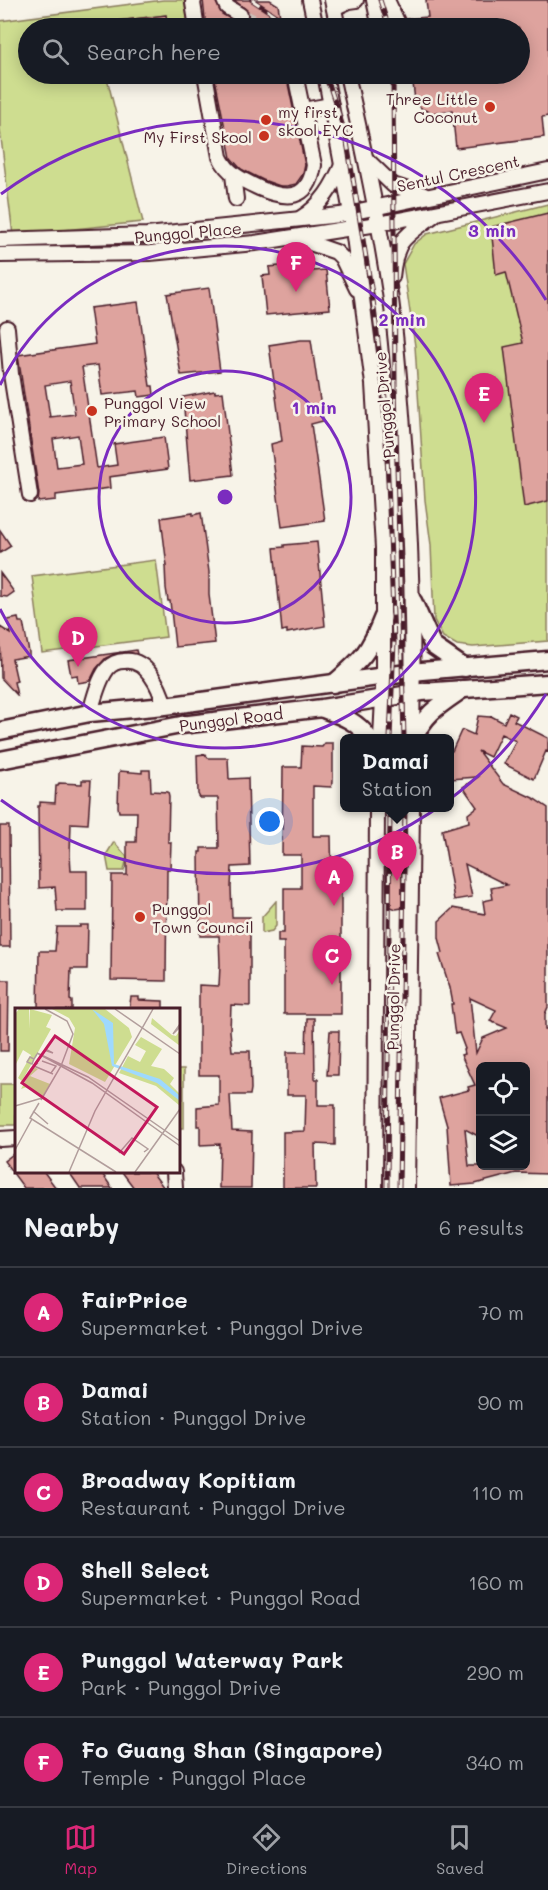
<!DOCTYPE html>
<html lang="en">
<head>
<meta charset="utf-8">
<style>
	body { margin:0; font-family:Mali,sans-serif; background:#20242c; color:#f1f3f6 }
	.controls { position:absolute; right:18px; bottom:18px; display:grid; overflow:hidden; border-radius:9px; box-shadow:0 3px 15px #0003 }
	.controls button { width:54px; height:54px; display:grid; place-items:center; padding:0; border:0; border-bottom:2px solid #363941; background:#171b24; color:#f1f3f6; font:30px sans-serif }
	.you { position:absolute; left:270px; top:822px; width:21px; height:21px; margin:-15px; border:4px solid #fff; border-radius:50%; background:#1a73e8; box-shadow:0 0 0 9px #1a73e833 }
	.badge { display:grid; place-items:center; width:39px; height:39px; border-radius:50%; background:#db2777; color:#fff; font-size:20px; font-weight:700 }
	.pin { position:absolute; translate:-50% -50px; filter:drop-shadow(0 2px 3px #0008) }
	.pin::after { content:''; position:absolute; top:32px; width:21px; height:18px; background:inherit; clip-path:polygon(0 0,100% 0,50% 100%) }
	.popup { position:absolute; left:340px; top:734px; width:114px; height:78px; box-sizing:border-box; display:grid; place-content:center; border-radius:9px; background:#171b24; filter:drop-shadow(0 2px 4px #0005); font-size:20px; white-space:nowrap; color:#9ea1a6 }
	.popup b { font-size:22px; color:#f1f3f6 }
	.popup::after { content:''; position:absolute; left:50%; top:100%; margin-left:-12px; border:12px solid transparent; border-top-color:#171b24 }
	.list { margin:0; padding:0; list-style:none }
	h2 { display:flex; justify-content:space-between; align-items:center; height:78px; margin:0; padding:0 24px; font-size:26px }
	h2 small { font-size:20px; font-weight:400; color:#9ea1a6 }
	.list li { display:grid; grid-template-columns:39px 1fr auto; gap:18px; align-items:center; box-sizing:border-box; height:90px; padding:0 24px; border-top:2px solid #363941 }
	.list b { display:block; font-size:22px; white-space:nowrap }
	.list p { margin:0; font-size:20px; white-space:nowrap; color:#9ea1a6 }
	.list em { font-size:20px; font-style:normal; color:#9ea1a6 }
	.icon { flex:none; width:33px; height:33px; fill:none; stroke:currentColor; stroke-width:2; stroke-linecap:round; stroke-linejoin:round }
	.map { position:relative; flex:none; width:548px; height:1188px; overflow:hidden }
	.search { position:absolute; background:#171b24; box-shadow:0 3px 15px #0003; left:18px; right:18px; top:18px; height:66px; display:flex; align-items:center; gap:15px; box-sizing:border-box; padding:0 21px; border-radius:33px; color:#9ea1a6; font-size:22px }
	.sheet { height:618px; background:#171b24 }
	nav { display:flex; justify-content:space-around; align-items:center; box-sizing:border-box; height:84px; border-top:2px solid #363941; background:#171b24; font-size:16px; color:#9ea1a6 }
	nav a { display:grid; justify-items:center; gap:3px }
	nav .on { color:#db2777 }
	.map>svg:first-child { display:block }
	.green { fill:#cedd90; stroke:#8c7e5e; stroke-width:1.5 }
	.building { fill:#dea39e; stroke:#4a1f2b; stroke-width:1.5; fill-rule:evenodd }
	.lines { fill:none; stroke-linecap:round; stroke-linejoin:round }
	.minor-tunnel { stroke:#d4c9c2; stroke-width:14; stroke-dasharray:14 7; stroke-linecap:butt }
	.minor-casing { stroke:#4a1f2b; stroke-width:18 }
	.major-casing { stroke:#4a1f2b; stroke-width:21 }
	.minor { stroke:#f7f3e8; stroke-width:14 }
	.major { stroke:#f7f3e8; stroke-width:16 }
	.rail-casing { stroke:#4a1f2b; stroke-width:5 }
	.rail { stroke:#f7f3e8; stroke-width:3; stroke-dasharray:9; stroke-linecap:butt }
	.ring { fill:none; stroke:#7b2cbf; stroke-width:3 }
	.poi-dot { fill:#c8321e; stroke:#f7f3e8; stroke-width:2 }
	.labels { text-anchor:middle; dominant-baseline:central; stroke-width:5; stroke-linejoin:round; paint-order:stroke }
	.poi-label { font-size:16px; fill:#4a1f2b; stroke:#f7f3e8; text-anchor:start }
	.street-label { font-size:16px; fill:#4a1f2b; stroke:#f7f3e8 }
	.inset-road { fill:none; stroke:#b29e9c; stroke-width:1.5 }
	.view { fill:#c2185b; fill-opacity:0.15; stroke:#c2185b; stroke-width:3 }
	.inset-edge { fill:none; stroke:#4a1f2b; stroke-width:3 }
	.centre { fill:#7b2cbf; stroke:#f7f3e8; stroke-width:3 }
	.ring-label { font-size:18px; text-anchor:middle; font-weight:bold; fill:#7b2cbf; stroke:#f7f3e8; stroke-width:5; stroke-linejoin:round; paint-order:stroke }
</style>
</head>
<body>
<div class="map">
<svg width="548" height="1188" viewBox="0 0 548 1188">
	<rect width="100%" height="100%" fill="#f7f3e8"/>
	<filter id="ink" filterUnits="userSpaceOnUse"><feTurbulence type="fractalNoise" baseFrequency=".0167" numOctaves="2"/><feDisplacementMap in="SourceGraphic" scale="12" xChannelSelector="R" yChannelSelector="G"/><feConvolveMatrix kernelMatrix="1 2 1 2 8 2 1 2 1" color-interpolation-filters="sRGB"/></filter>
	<g filter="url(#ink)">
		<g class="green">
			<polygon points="163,0 184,0 189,28 168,28 166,15 94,24 95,28 28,28 28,74 106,74 143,222 13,235 0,130 0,21"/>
			<polygon points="548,204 548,641 473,647 457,645 443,637 434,620 431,545 425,500 415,346 403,264 414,244 427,234"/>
			<polygon points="156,560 166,637 42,653 32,576"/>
			<polygon points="114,842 127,857 124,871 109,871 106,855"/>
			<polygon points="276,901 276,926 272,931 262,933 262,917"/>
			<rect x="179" y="1069" width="5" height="59"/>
			<rect x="0" y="1084" width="16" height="41"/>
		</g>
		<g class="building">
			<polygon points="203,0 215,0 222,14 240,24 248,19 248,11 234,0 270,0 278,5 282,28 206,28"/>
			<polygon points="426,0 548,0 548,116 542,117 544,137 456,148 452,110 432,113 422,109 415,101 412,74 519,74 519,28 409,28 406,19 428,17"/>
			<polygon points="166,15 168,28 101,28 101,23"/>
			<polygon points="214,74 286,74 305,165 303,174 296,184 287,186 280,186 263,180 241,169 231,158"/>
			<polygon points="548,213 548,501 524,507 504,347 523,343 506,272 496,275 491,227"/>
			<polygon points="311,263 312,271 326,270 330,309 266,315 262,276 270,275 269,267"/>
			<polygon points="209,288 220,371 181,375 167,294"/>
			<path d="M138,302L150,386H153L154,395L139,397L138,391L102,395L98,365L82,367L97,468L117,465L114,444L164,437L168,469L109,477L110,488L56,495V500L38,502L39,494L18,355L95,344L90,308ZM70,381L75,414L50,417L45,385ZM78,435L82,464L57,467L53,439Z"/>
			<polygon points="301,340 311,340 323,421 311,424 325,521 282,527 271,444 282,441 269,345"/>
			<polygon points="215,391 215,393 223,392 233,475 190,480 183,397"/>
			<polygon points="193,513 193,515 201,513 209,572 209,595 215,643 175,647 170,601 168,601 166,588 165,566 167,566 161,518"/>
			<polygon points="0,530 11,546 0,553"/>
			<polygon points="317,542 325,626 287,633 287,630 282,631 274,548 284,547 284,545"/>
			<polygon points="0,573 14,592 7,597 0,596"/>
			<polygon points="18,618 19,622 23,622 29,652 29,656 12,659 17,681 14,682 17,695 1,678 0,627 11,634 8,620"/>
			<polygon points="136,650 137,654 120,652 106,658 96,669 90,681 78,683 77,675 71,676 68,660"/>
			<path d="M509,712L517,716L514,721L548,738V752L546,751L534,779L504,764L516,741L501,734L490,757L478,751L503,784L533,798L548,808V1007L545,1014V1029H548V1174L516,1173L475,1184L451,1186L447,1126L439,1098L469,1090L468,1087L475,1085L461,1055L464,1054L463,1050L465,1049L459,1033L455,1034L454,1029L451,1004H453L450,988L439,954L443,953L439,938V921L453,908L485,914L483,901L493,899L491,888L507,885L465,864L472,897L454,900L442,830L469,822L468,814L477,807L463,787L478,777L450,779V751H452L461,731L463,730L474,735L478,716L490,717L491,716L504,723ZM470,998L496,1010L490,1021L507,1028L483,1038L476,1053ZM480,1066H525V1166H469L465,1129L480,1137Z"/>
			<polygon points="325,743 333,743 333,782 331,787 313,786 313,836 331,836 332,885 341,885 341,1014 284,1014 284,942 278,942 278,933 284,933 284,888 301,888 301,855 282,855 283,767 301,767 302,746 322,747"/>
			<polygon points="205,754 208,758 228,758 229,779 248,778 250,866 232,867 231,887 232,917 250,917 250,1006 231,1005 230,1031 232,1051 250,1051 251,1089 250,1095 230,1095 232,1131 252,1132 251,1188 219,1188 220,1144 200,1145 200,1126 197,1126 197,1107 219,1105 219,1075 199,1075 199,985 219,986 220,965 219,936 200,936 199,852 201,852 201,848 219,848 218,798 200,798 198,794 197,755"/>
			<polygon points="142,770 150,770 151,791 168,792 169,796 168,842 171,842 170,869 167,869 166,981 111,980 112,875 127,875 127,842 136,842 137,812 119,812 118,807 119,773 120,771 142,773"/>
			<polygon points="82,780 91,780 88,824 71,823 70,854 71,871 87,871 87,911 57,911 55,887 39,888 38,806 40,806 40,802 55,803 56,786 58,786 59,783 82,784"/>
			<polygon points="0,826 9,826 10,947 0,947"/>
			<polygon points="397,853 402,855 402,908 396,909 391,907 387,901 386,864 389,857"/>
			<polygon points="80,925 88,925 87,969 71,969 70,1000 72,1001 72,1010 38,1010 39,951 55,951 57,927 80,927"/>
			<polygon points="0,980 9,980 8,1051 0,1051"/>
			<polygon points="131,997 139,997 139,1000 163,1001 163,1010 129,1010"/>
			<polygon points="307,1018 314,1018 315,1079 318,1079 318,1105 335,1105 335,1145 315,1144 316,1188 283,1188 283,1132 305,1131 306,1095 287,1095 287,1052 306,1052"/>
			<polygon points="330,1031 339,1031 338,1075 327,1075"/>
			<polygon points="16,1152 16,1172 44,1172 56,1188 24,1188 4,1161"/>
			<polygon points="69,1172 101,1172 112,1188 80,1188"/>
			<polygon points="122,1172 152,1172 164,1188 134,1188"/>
		</g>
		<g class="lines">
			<polyline class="minor-tunnel" points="240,15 268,28"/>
			<g class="minor-casing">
				<g id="minor">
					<polyline points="194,0 193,3 197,28"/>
					<polyline points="224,0 227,7 240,15"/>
					<polyline points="310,0 316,28"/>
					<polyline points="332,0 338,28"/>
					<polyline points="374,0 380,28"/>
					<polyline points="387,0 400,28"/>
					<polyline points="334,8 349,1 356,0"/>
					<path d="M205,74L220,157C228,174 242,180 259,188C286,200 309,201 314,165L295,74"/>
					<polyline points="325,74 351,213 373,384 383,548 383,698 381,738"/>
					<path d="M347,74C363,146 379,219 390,293C396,333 399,375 402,415C411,523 414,630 412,738"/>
					<polyline points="386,74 388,75 401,76 402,74"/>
					<polyline points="303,110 331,105"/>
					<polyline points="366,159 393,185 424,195"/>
					<polyline points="233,175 236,199"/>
					<path d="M301,218C322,205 333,186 343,163"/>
					<polyline points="298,239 336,252 342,258 357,289"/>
					<polyline points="0,240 147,235 340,215 548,171"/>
					<polyline points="0,255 150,253 255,243 378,224 548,191"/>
					<path d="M392,277C396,238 404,238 434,215"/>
					<polyline points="7,328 11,374 30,495"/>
					<path d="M90,713C94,699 98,681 107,669C111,664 118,661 124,661C147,658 160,688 165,706"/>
					<polyline points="0,1139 16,1138"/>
					<polyline points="174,1172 175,1188"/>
					<polyline points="375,1188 377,808"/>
					<polyline points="407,1188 412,808"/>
				</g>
			</g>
			<g class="major-casing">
				<g id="major">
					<polyline points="413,601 433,646 465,668"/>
					<path d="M333,684C362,659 369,653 383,617"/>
					<path d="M323,709C342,716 357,721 369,738"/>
					<polyline points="0,731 90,713 165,706 422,671 548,660"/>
					<path d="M415,738C423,714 443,703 463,689"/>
					<polyline points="0,760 181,725 322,708 422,692 548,683"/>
				</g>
			</g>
			<use href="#minor" class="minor"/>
			<use href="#major" class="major"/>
			<g class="rail-casing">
				<g id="rail">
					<polyline points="252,0 282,20 290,28"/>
					<polyline points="380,0 389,28"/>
					<polyline points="323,74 330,87 346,136 373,300 385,398 394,642 390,738"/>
					<polyline points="393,74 395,387 404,738"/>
					<polyline points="387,1188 390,808"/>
					<polyline points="399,1188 405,808"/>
				</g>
			</g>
			<use href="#rail" class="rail"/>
		</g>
	</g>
	<g class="ring">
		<circle cx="225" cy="497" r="126"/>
		<path d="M0 385A251 251 0 1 1 0 609"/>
		<path d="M546 694A377 377 0 0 1 1 800M1 194A377 377 0 0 1 546 300"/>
	</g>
	<g class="poi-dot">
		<circle cx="490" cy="107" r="6"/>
		<circle cx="266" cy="120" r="6"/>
		<circle cx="264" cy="136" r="6"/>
		<circle cx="92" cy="411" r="6"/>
		<circle cx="140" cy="917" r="6"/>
	</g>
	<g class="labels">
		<g class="poi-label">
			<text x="478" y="98" text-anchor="end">Three Little<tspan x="478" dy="18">Coconut</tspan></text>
			<text x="278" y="111">my first<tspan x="278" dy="18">skool EYC</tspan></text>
			<text x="252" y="136" text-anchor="end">My First Skool</text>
			<text x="104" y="402">Punggol View<tspan x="104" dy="18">Primary School</tspan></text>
			<text x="152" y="908">Punggol<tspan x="152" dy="18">Town Council</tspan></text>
		</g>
		<g class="street-label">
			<text transform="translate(458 173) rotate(-12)">Sentul Crescent</text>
			<text transform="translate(188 232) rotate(-5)">Punggol Place</text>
			<text transform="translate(384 405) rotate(-95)">Punggol Drive</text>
			<text transform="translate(231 719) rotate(-7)">Punggol Road</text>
			<text transform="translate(393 997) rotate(-89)">Punggol Drive</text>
		</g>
	</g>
	<g transform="translate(15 1008)">
		<rect width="165" height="165" fill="#f7f3e8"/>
		<path d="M4,1H14V21L15,1L37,7L31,19L36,21L7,73L3,70L16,47L8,42L0,58V6ZM37,1H90L114,20L117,29L90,74L54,56L60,20L54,10ZM137,10L157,27L161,28L165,22V38L136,16ZM126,29L147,41L136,58L149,61L159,70L155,76L165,86V98L141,78L104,65L113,48L125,54L131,43L120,37ZM18,59L23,61L15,68L35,76L28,88L12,79L6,81Z" fill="#cedd90"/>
		<path d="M77,1L98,15L99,56L145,71L165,88V93L142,75L97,58L89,16Z" fill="#9ed9fe"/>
		<path class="inset-road" d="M100,1L165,46M165,16L158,26L165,19M29,42L38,45L30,41M19,51L15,49L12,54L17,56L19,51L22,46M27,53L41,58L36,65M23,55L19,58L38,66M26,92L46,58L58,26L52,13L30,1M24,95L15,110L101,164M0,98L27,90M18,103L33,116M165,133L73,69L22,45L77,75L165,138M0,142L17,111M104,145L117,130L133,141L129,144M54,164L80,103L138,1M120,164L165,101"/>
		<path class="view" d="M40,28L142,99L109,146L7,75Z"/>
		<rect width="165" height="165" class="inset-edge"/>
	</g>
	<circle cx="225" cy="497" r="9" class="centre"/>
	<g class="ring-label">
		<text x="492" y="237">3 min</text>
		<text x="402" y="326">2 min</text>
		<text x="314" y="414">1 min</text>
	</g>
</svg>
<div class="controls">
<button><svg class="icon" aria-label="locate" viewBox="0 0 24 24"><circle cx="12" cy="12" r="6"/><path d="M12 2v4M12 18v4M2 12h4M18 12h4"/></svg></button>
<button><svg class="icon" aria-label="layers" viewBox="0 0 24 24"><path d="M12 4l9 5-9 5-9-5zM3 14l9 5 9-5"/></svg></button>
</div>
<div class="you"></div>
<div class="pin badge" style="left:334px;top:906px">A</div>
<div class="pin badge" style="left:397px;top:881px">B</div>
<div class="popup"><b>Damai</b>Station</div>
<div class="pin badge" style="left:332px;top:985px">C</div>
<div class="pin badge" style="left:78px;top:667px">D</div>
<div class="pin badge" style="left:484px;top:423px">E</div>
<div class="pin badge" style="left:296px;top:292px">F</div>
<div class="search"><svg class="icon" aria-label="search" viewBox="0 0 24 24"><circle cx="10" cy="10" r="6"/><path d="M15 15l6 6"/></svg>Search here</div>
</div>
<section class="sheet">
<h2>Nearby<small>6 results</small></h2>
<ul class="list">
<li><span class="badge">A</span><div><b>FairPrice</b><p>Supermarket · Punggol Drive</p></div><em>70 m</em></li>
<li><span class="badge">B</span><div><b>Damai</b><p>Station · Punggol Drive</p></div><em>90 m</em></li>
<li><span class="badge">C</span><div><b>Broadway Kopitiam</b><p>Restaurant · Punggol Drive</p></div><em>110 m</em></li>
<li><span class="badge">D</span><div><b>Shell Select</b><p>Supermarket · Punggol Road</p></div><em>160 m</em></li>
<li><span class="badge">E</span><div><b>Punggol Waterway Park</b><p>Park · Punggol Drive</p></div><em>290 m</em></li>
<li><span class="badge">F</span><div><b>Fo Guang Shan (Singapore)</b><p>Temple · Punggol Place</p></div><em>340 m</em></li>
</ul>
</section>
<nav>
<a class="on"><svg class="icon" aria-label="map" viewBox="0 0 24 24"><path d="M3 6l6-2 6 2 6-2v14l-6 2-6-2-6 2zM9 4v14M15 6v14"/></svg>Map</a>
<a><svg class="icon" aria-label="directions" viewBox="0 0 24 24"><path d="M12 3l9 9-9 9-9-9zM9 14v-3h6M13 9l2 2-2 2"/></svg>Directions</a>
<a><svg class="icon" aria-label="saved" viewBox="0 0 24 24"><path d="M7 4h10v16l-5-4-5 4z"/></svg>Saved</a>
</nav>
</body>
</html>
